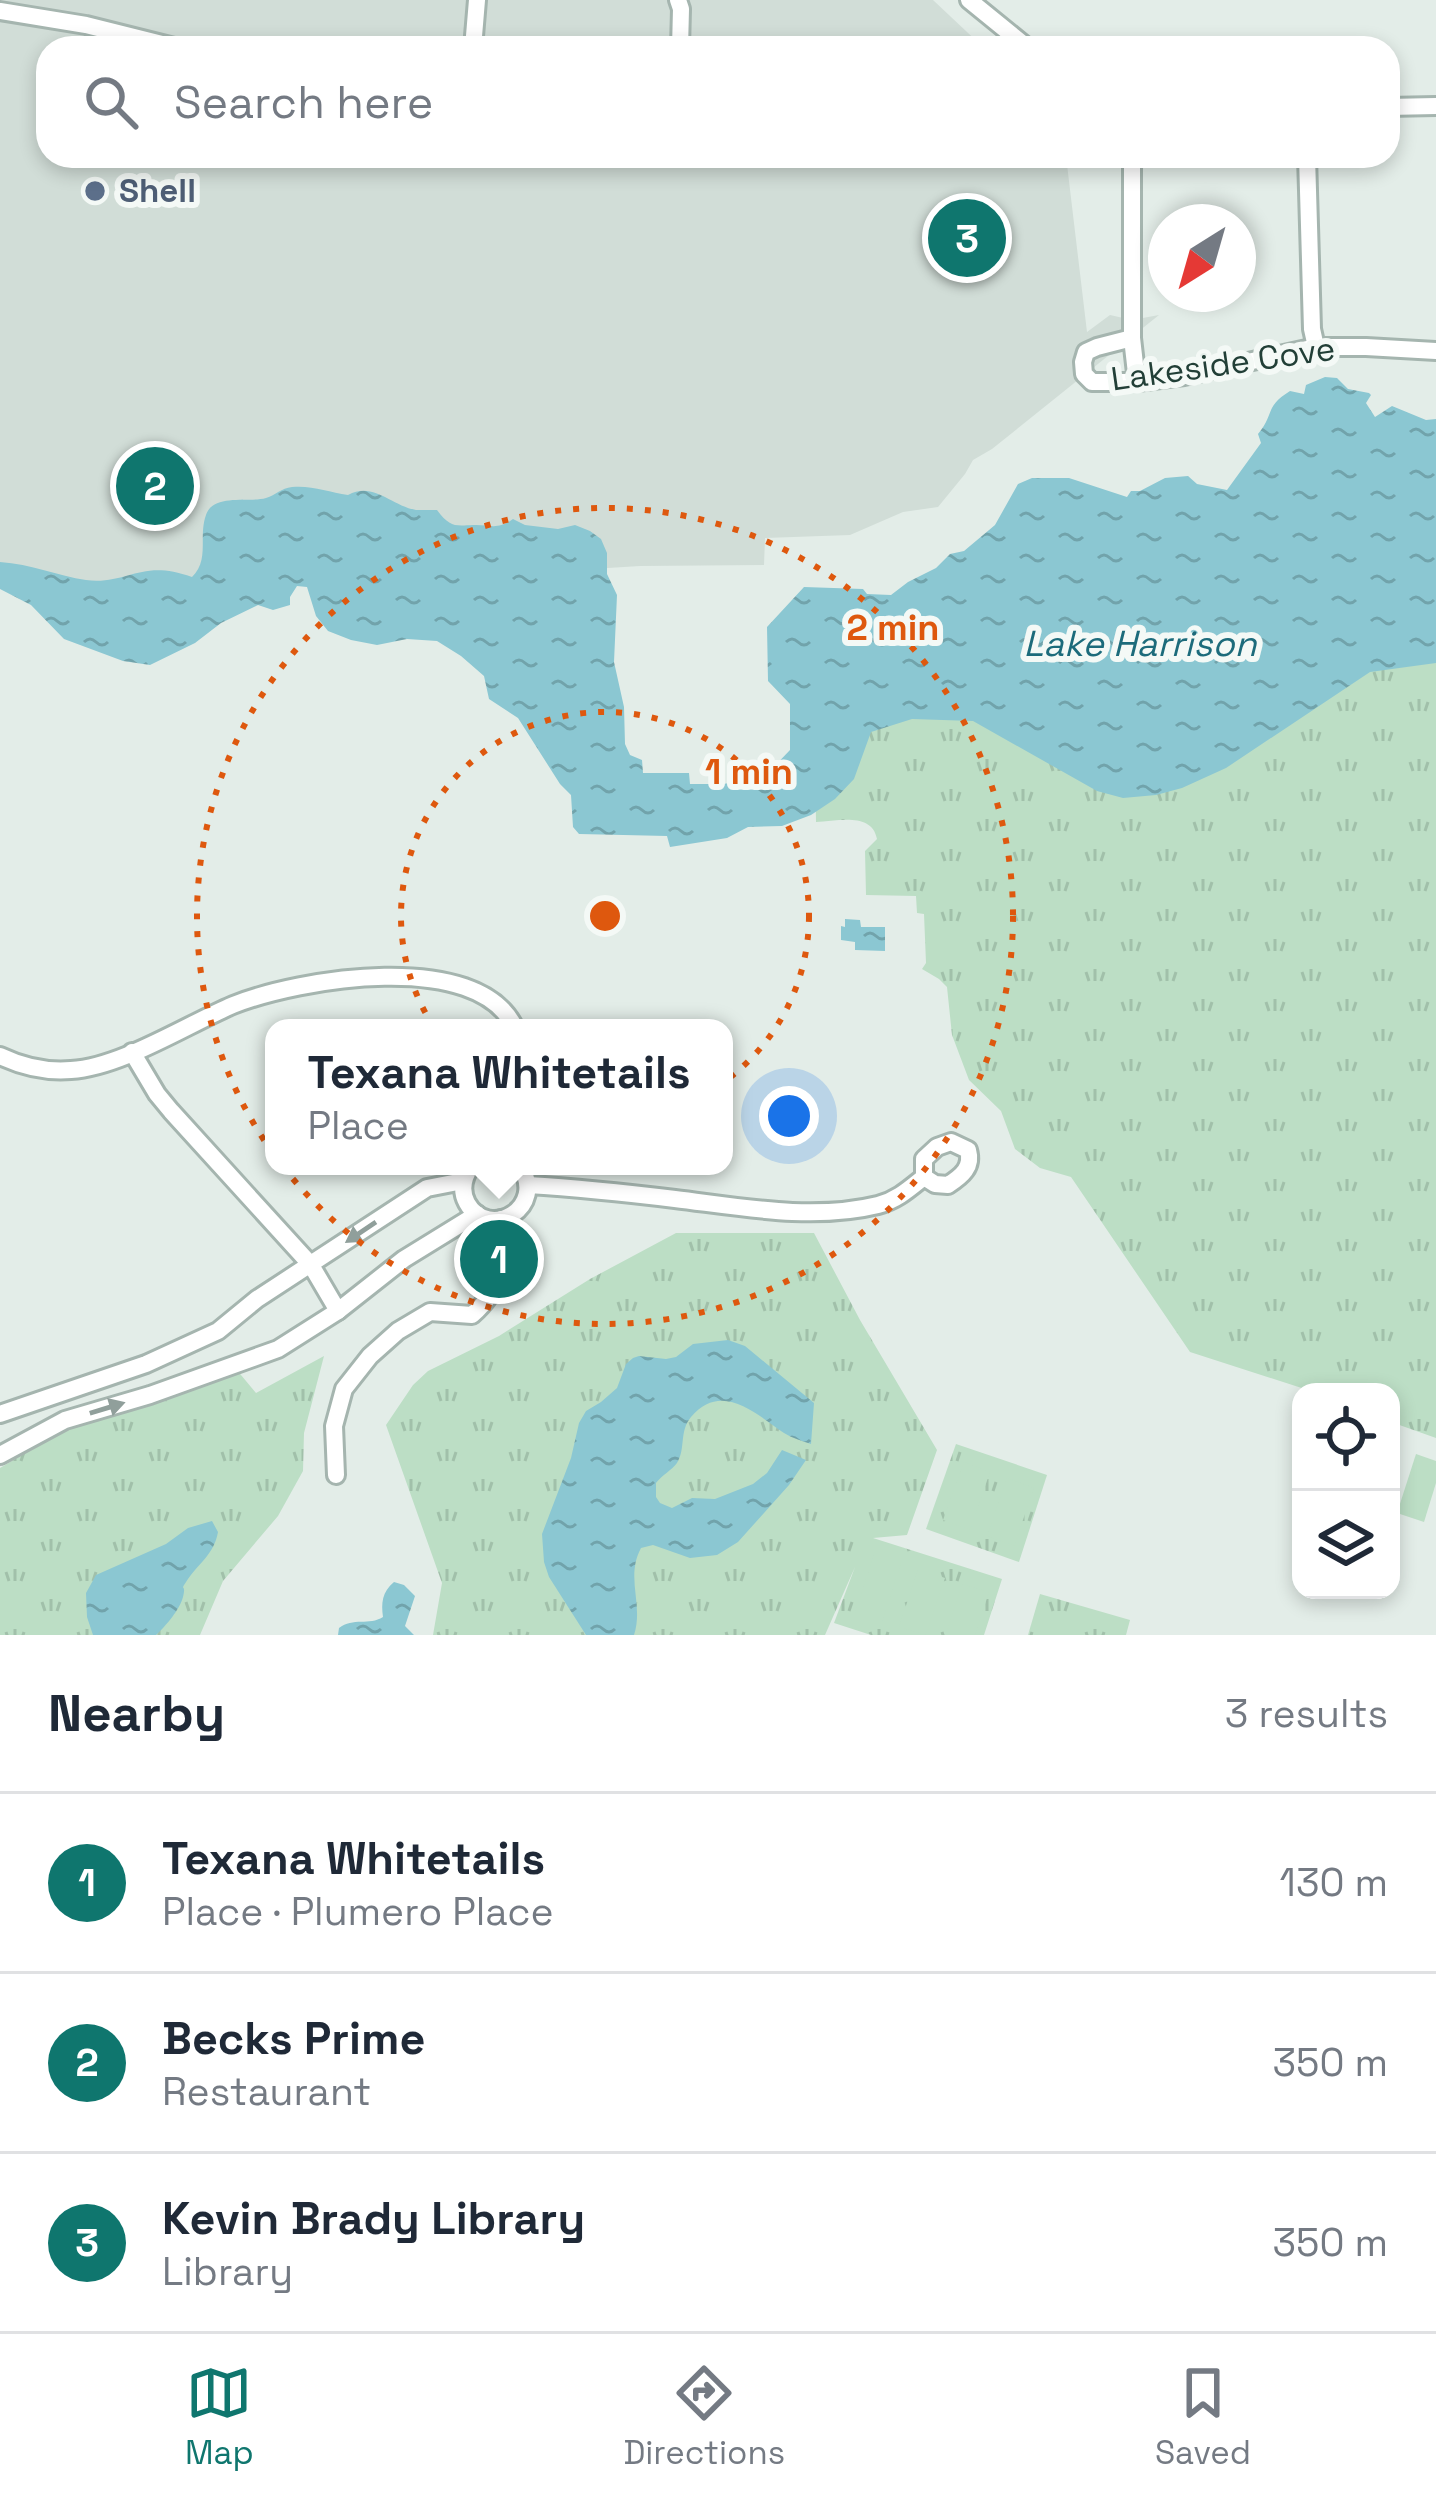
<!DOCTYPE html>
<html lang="en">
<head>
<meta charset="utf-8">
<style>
	body { margin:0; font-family:"Space Grotesk",sans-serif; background:#f2f2f3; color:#1f2937 }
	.controls { position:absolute; right:36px; bottom:36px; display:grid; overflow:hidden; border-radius:24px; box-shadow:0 6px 18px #0003 }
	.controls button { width:108px; height:108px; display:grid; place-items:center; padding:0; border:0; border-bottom:3px solid #e0e1e3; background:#fff; color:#1f2937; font:60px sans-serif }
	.compass { position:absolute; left:1148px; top:204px; width:108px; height:108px; border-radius:50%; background:#fff; box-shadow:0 6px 18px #0003; rotate:217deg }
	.you { position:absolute; left:789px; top:1116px; width:42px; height:42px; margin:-30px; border:9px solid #fff; border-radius:50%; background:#1a73e8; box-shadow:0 0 0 18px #1a73e833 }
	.badge { display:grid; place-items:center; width:78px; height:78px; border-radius:50%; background:#0f766e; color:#fff; font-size:39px; font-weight:700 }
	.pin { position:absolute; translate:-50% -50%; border:6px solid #fff; box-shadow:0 3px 12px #0006 }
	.popup { position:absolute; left:265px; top:1019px; width:468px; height:156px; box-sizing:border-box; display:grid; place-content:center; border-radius:24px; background:#fff; filter:drop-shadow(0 3px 9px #0005); font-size:39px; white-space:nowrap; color:#747a83 }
	.popup b { font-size:45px; color:#1f2937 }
	.popup::after { content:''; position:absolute; left:50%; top:100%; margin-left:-24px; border:24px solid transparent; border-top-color:#fff }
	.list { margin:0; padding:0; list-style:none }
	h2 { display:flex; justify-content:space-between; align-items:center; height:156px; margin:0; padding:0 48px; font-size:51px }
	h2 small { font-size:39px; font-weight:400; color:#747a83 }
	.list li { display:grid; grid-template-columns:78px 1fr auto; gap:36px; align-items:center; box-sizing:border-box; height:180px; padding:0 48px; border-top:3px solid #e0e1e3 }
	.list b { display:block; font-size:45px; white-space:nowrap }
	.list p { margin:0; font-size:39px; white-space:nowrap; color:#747a83 }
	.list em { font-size:39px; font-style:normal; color:#747a83 }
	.icon { flex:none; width:66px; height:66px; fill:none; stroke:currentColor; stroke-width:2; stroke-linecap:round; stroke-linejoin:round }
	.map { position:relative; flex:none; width:1436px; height:1635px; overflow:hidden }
	.search { position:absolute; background:#fff; box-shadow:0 6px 18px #0003; left:36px; right:36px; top:36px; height:132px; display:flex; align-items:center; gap:30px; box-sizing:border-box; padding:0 42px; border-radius:36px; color:#747a83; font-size:45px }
	.sheet { height:696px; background:#fff }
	nav { display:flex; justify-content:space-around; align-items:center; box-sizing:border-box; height:168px; border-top:3px solid #e0e1e3; background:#fff; font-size:33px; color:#747a83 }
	nav a { display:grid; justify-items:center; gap:6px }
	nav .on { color:#0f766e }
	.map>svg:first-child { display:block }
	.built { fill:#d1ddd7 }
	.grass { fill:url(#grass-tufts) }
	.pitch { fill:#bcdec5 }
	.water { fill:url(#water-ripples) }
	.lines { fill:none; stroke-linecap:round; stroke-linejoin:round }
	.street-casing { stroke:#a5b5af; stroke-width:22 }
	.street { stroke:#fff; stroke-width:16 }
	.oneway { fill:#909f9b }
	.ring { fill:none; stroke:#de580e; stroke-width:6; stroke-dasharray:6 12 }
	.service-dot { fill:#5c6f8a; stroke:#f4f9f6; stroke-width:4.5 }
	.labels { text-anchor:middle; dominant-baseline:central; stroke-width:12; stroke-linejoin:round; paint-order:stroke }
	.service-label { font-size:33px; font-weight:bold; fill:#4e5e75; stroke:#f4f9f6; text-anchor:start }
	.street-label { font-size:33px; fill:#223f37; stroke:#f4f9f6 }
	.water-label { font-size:36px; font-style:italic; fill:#1c6b7b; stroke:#f4f9f6 }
	.centre { fill:#de580e; stroke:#f4f9f6; stroke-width:6 }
	.ring-label { font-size:36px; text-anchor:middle; font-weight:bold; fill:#de580e; stroke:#f4f9f6; stroke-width:12; stroke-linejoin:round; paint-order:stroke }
</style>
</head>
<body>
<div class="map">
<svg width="1436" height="1635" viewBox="0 0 1436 1635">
	<defs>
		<pattern id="grass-tufts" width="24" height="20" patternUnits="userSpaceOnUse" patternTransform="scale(3)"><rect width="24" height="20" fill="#bcdec5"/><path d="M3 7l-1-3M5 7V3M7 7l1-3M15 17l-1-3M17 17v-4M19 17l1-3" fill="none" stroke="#a1c0aa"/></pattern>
		<pattern id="water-ripples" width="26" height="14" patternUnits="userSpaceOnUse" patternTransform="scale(3)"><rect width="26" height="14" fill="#8bc7d2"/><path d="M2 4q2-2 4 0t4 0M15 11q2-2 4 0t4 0" fill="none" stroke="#71a3ab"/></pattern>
	</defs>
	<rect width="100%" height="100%" fill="#e3ede8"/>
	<polygon class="built" points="0,0 933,0 984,48 48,48 48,156 1066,156 1087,332 1110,315 1132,320 1159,315 992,449 973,460 965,474 938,507 903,512 850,535 765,538 764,565 640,566 497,575 293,559 102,600 0,574"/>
	<g class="grass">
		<path d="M1436,536V1438L1391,1422V1392H1314L1190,1352L1071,1177L1040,1168L1015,1149L1001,1111L969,1080L952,1035L947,987L939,979L922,969L926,963L924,914L917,913L916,896L866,895L865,851L877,839C872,812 838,821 816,822L815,757L825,733Z"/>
		<polygon points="676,1233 814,1233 860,1320 937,1450 907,1535 873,1538 1002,1579 984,1635 871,1635 834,1623 855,1567 825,1635 433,1635 442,1583 386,1425 413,1385 428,1371 499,1336 590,1279"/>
		<polygon points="324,1356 304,1433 303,1471 278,1516 223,1581 200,1635 0,1635 0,1468 64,1430 236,1369 256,1393"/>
		<polygon points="956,1444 1047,1475 1019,1562 926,1529"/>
		<polygon points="1040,1594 1130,1620 1126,1635 1028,1635"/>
	</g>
	<g class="pitch">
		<polygon points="1416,1454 1436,1461 1436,1483 1424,1522 1397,1513"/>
		<polygon points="964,1462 990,1472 970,1530 943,1520"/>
		<polygon points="1007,1478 1034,1488 1014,1546 987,1536"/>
		<polygon points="874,1554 901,1563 882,1622 855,1613"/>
		<polygon points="918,1569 945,1578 926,1635 899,1627"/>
		<polygon points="962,1584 989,1592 975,1635 945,1635"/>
	</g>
	<g class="water">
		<path d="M1325,377L1337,378L1348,389L1369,393L1371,395L1366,403L1375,417L1392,406L1426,420L1436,419V663L1370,672L1226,768L1182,788L1156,795L1123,798L1097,791L973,721L912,719L871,732L854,779L835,799L811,815L782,826L748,827L727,838L670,847L667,836L579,834L573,827L571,795L560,784L518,718L489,699L484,676L461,656L437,641L407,639L377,645L351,640L328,631L316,616L307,587L297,586L290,597V605L273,610L258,605L221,623L195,643L150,665L123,661L64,639L31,605L0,589V562C31,564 58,576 86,580C128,585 141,558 192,577C210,559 198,537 206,515C213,493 249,503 266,498C276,495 281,488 292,487C311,485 329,492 348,495C373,481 390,505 416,510C421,510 432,510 437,510C450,527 454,526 473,525C489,524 497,531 513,519L525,525L558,529L575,525L590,531L601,539L607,553V574L617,595L614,662L624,707L625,744L630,755L642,760L643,773H689L690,784H723L736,782L750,773H768L790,750V704L768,681L767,627L804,587L863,589L867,594L891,595L908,582L936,568L950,554L964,551L995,525L1018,484L1032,478H1069L1127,497L1131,491H1140L1165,478L1188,476L1197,484L1227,490L1261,443L1258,434C1275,414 1264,407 1290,391L1304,394L1306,385Z"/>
		<polygon points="845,919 860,920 861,927 885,927 885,951 855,950 855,942 841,940 841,926 845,927"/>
		<path d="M728,1340L745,1346L814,1403L811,1444C802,1441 792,1438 784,1433C757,1415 722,1380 691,1417C679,1431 686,1449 677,1463C672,1470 662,1475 656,1483V1497L660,1503L672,1508L692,1498L715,1499L753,1484L767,1473L782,1450L806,1460L789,1485L738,1542L717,1555L690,1558L653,1545L641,1548C625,1578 644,1604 634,1635H586L549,1577L544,1562L542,1534L571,1458L579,1423L586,1411L601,1402L617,1388L626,1364L633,1358L639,1356L666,1359L676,1357L693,1344Z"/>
		<path d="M212,1521L218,1532C214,1554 200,1562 188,1579C178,1594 187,1581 183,1597C180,1609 166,1626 156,1635H93L87,1617L86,1593L96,1575L166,1544L188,1528Z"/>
		<path d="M394,1582L404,1585L415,1596L405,1626L414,1635H338L339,1628C353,1617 369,1626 383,1617C381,1603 382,1592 394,1582Z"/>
	</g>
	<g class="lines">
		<g class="street-casing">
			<g id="street">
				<polyline points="678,0 681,9 680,48"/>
				<polyline points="969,0 1028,48"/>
				<polyline points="0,11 86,25 178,48"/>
				<polyline points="473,48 477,0"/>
				<polyline points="1388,107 1436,106"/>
				<polyline points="1132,156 1132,338 1137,382"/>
				<polyline points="1307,156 1312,329 1316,347"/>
				<polyline points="1132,338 1097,347 1086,352 1083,362 1084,374 1092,382 1137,382 1184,376 1316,347 1366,347 1436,351"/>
				<polyline points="132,1052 157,1094 171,1111 311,1265 338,1311"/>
				<path d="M0,1056C21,1066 47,1072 71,1070C121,1067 186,1025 233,1005C298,979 478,948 515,1028"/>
				<path d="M951,1142L968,1150C973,1167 962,1176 948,1185L935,1184L924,1177V1159L937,1147Z"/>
				<path d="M471,1166C463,1178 460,1190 467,1203C489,1242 548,1207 520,1166"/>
				<path d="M528,1185C578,1188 626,1193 675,1199C741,1207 813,1221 878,1205C897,1200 909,1189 924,1177"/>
				<polyline points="0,1414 146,1364 218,1331 257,1299 427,1188 463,1181"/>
				<polyline points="0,1455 65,1420 150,1395 278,1349 338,1311 404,1259 477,1214"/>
				<path d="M336,1475L334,1426L344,1389L370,1356L398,1331L430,1312L472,1315C502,1289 508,1258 501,1219"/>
			</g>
		</g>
		<use href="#street" class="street"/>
	</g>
	<defs><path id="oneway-solid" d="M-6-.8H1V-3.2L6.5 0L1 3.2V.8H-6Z" transform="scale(3)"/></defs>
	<g class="oneway">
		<use href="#oneway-solid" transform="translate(361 1232) rotate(146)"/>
		<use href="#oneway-solid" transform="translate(107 1408) rotate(-17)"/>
	</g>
	<g class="ring">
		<circle cx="605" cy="916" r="204"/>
		<circle cx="605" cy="916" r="408"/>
	</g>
	<circle class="service-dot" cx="95" cy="191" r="12"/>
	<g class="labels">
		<g class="service-label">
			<text x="119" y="191">Shell</text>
		</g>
		<g class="street-label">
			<text transform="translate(1223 364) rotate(-8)">Lakeside Cove</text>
		</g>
		<g class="water-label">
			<text x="1140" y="644">Lake Harrison</text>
		</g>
	</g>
	<circle cx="605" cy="916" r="18" class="centre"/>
	<g class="ring-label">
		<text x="893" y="640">2 min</text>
		<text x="749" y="784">1 min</text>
	</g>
</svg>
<div class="controls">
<button><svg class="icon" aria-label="locate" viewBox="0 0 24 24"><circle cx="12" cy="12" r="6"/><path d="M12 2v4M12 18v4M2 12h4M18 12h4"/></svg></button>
<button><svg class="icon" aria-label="layers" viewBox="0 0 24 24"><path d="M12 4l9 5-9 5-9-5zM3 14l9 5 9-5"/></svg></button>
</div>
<svg class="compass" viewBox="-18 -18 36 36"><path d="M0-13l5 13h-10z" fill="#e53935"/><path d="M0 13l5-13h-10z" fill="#747a83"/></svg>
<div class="you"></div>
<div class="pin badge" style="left:499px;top:1259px">1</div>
<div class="popup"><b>Texana Whitetails</b>Place</div>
<div class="pin badge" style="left:155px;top:486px">2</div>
<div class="pin badge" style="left:967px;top:238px">3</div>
<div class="search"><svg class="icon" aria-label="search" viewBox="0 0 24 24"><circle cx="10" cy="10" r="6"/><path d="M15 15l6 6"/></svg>Search here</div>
</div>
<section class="sheet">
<h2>Nearby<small>3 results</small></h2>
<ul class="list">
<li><span class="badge">1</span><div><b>Texana Whitetails</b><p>Place · Plumero Place</p></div><em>130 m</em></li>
<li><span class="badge">2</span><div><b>Becks Prime</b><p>Restaurant</p></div><em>350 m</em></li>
<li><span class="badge">3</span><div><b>Kevin Brady Library</b><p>Library</p></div><em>350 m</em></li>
</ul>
</section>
<nav>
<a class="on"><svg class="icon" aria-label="map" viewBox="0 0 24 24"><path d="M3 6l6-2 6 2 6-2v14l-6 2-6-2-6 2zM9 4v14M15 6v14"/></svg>Map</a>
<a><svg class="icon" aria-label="directions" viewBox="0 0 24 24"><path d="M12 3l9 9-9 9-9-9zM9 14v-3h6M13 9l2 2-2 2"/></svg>Directions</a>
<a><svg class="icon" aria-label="saved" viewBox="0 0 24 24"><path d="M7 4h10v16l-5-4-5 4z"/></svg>Saved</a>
</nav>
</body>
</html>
